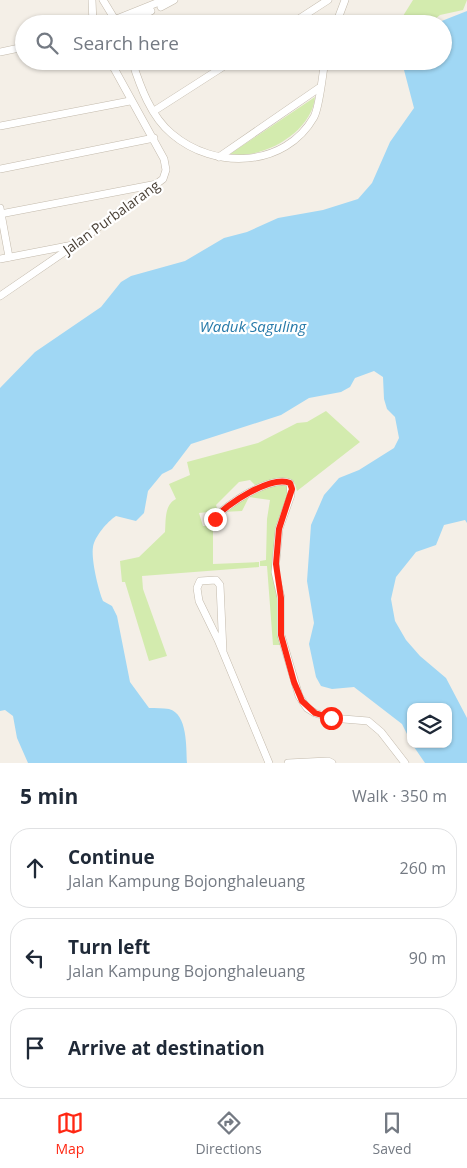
<!DOCTYPE html>
<html lang="en">
<head>
<meta charset="utf-8">
<style>
	body { margin:0; font-family:"Open Sans",sans-serif; background:#f6f6f7; color:#1f2937 }
	.controls { position:absolute; right:15px; bottom:15px; display:grid; overflow:hidden; border-radius:10px; box-shadow:0 1px 4px #0004 }
	.controls button { width:45px; height:45px; display:grid; place-items:center; padding:0; border:0; border-bottom:1px solid #e0e1e3; background:#fff; color:#1f2937; font:25px sans-serif }
	.stop { position:absolute; width:15px; height:15px; margin:-11px; border:4px solid #ff2713; border-radius:50%; background:#fff }
	.stop.end { background:#ff2713; border-color:#fff; box-shadow:0 1px 5px #0008 }
	.list { margin:0; padding:0; list-style:none }
	h2 { display:flex; justify-content:space-between; align-items:center; height:65px; margin:0; padding:0 20px; font-size:21px }
	h2 small { font-size:16px; font-weight:400; color:#747a83 }
	.list li { display:grid; grid-template-columns:32px 1fr auto; gap:15px; align-items:center; box-sizing:border-box; height:80px; margin:0 10px 10px; padding:0 10px; border:1px solid #e0e1e3; border-radius:20px }
	.list b { display:block; font-size:19px; white-space:nowrap }
	.list p { margin:0; font-size:16px; white-space:nowrap; color:#747a83 }
	.list em { font-size:16px; font-style:normal; color:#747a83 }
	.icon { flex:none; width:28px; height:28px; fill:none; stroke:currentColor; stroke-width:2; stroke-linecap:round; stroke-linejoin:round }
	.map { position:relative; flex:none; width:467px; height:763px; overflow:hidden }
	.search { position:absolute; background:#fff; box-shadow:0 1px 4px #0004; left:15px; right:15px; top:15px; height:55px; display:flex; align-items:center; gap:12px; box-sizing:border-box; padding:0 18px; border-radius:28px; color:#747a83; font-size:19px }
	.sheet { height:335px; background:#fff }
	nav { display:flex; justify-content:space-around; align-items:center; box-sizing:border-box; height:70px; border-top:1px solid #e0e1e3; background:#fff; font-size:14px; color:#747a83 }
	nav a { display:grid; justify-items:center; gap:2px }
	nav .on { color:#ff2713 }
	.map>svg:first-child { display:block }
	.green { fill:#d3ebae }
	.water { fill:#a0d7f4 }
	.lines { fill:none; stroke-linecap:round; stroke-linejoin:round }
	.minor-casing { stroke:#c3baac; stroke-width:8 }
	.minor { stroke:#fff; stroke-width:7 }
	.route { stroke:#ff2713; stroke-width:6 }
	.labels { text-anchor:middle; dominant-baseline:central; stroke-width:4.5; stroke-linejoin:round; paint-order:stroke }
	.street-label { font-size:14px; fill:#483f35; stroke:#fff }
	.water-label { font-size:15px; font-style:italic; fill:#277aa9; stroke:#fff }
</style>
</head>
<body>
<div class="map">
<svg width="467" height="763" viewBox="0 0 467 763">
	<rect width="100%" height="100%" fill="#f4efe7"/>
	<g class="green">
		<polygon points="413,0 467,0 463,10 440,15 429,24 398,24"/>
		<path d="M315,97C312,132 263,160 230,154Z"/>
		<path d="M326,411L360,442L297,491L295,484L288,480L256,486L250,480L239,482L216,505L218,511L199,513L203,526H213V564L259,562V567L142,576L143,589L167,656L149,661L125,582H122L120,561L139,557L165,532C166,521 164,505 176,499L169,484L190,475L187,462L258,443L297,423L307,422Z"/>
		<polygon points="282,483 289,486 290,491 276,534 272,559 277,596 278,630 281,645 273,645 267,566 260,566 260,561 266,560 267,519 270,500 249,497 242,511 222,512 268,485"/>
	</g>
	<path class="water" d="M467,11V523L465,520L444,525L436,545L416,552L396,577L391,599L395,621L406,640L420,656L446,678L467,718V763H425L412,744H448V707H411V742L402,724L354,687L332,689L321,686L316,677L309,644L314,623L307,581L311,525L324,495L339,478L359,470L394,448L399,438L395,417L387,409L384,399L383,377L374,371L355,378L350,387L341,392L309,398L281,415L191,444L172,469L162,474L148,491L144,513L136,521L116,516C107,522 95,536 93,547C91,559 98,589 103,601L112,606L117,616L130,682L149,708C156,708 163,708 169,709C188,714 186,748 187,763H28L17,738L13,716L5,710L0,711V388L35,352L101,307L121,282L131,276L185,261L224,238L247,232L278,218L323,210L358,199L372,183L390,142L414,108L404,70L407,61H443V24H434Z"/>
	<g class="lines">
		<g class="minor-casing">
			<g id="minor">
				<polyline points="92,0 93,24"/>
				<polyline points="103,0 117,23"/>
				<polyline points="161,7 174,0"/>
				<polyline points="104,24 164,0"/>
				<polyline points="121,24 151,11"/>
				<polyline points="291,24 328,0"/>
				<polyline points="336,24 345,0"/>
				<polyline points="0,52 24,47"/>
				<path d="M132,61C140,86 151,117 172,134C214,170 285,168 314,117C320,105 322,76 325,61"/>
				<polyline points="154,111 232,61"/>
				<polyline points="0,126 130,101"/>
				<polyline points="219,157 319,88"/>
				<polyline points="0,169 154,138"/>
				<polyline points="0,208 9,257"/>
				<polyline points="0,214 157,184"/>
				<polyline points="0,259 73,245"/>
				<polyline points="0,296 76,244 163,179 166,170 164,159 110,61"/>
				<path d="M215,519C225,504 272,475 290,483L291,495L279,529L275,572L281,598V635L299,696L307,708L315,713L331,718L368,721L381,732L405,763"/>
				<polyline points="223,652 220,585 216,580 200,581 197,588 199,601 218,640 269,763"/>
				<polyline points="288,763 328,761 332,763"/>
			</g>
		</g>
		<use href="#minor" class="minor"/>
	</g>
	<g class="lines">
		<path class="route" d="M215,519C225,504 272,475 290,483L292,489L279,529L276,564L281,598V635L294,682L302,701L315,713L331,718"/>
	</g>
	<g class="labels">
		<g class="street-label">
			<text transform="translate(111 217) rotate(-36)">Jalan Purbalarang</text>
		</g>
		<g class="water-label">
			<text x="253" y="326">Waduk Saguling</text>
		</g>
	</g>
</svg>
<div class="controls">
<button><svg class="icon" aria-label="layers" viewBox="0 0 24 24"><path d="M12 4l9 5-9 5-9-5zM3 14l9 5 9-5"/></svg></button>
</div>
<div class="stop" style="left:331px;top:718px"></div>
<div class="stop end" style="left:215px;top:519px"></div>
<div class="search"><svg class="icon" aria-label="search" viewBox="0 0 24 24"><circle cx="10" cy="10" r="6"/><path d="M15 15l6 6"/></svg>Search here</div>
</div>
<section class="sheet">
<h2>5 min<small>Walk · 350 m</small></h2>
<ul class="list">
<li><svg class="icon" aria-label="ahead" viewBox="0 0 24 24"><path d="M12 20V5M6 11l6-6 6 6"/></svg><div><b>Continue</b><p>Jalan Kampung Bojonghaleuang</p></div><em>260 m</em></li>
<li><svg class="icon" aria-label="left" viewBox="0 0 24 24"><path d="M17 20v-9H6M10 6l-5 5 5 5"/></svg><div><b>Turn left</b><p>Jalan Kampung Bojonghaleuang</p></div><em>90 m</em></li>
<li><svg class="icon" aria-label="arrive" viewBox="0 0 24 24"><path d="M6 21V4h12l-3 4 3 4H6"/></svg><div><b>Arrive at destination</b></div></li>
</ul>
</section>
<nav>
<a class="on"><svg class="icon" aria-label="map" viewBox="0 0 24 24"><path d="M3 6l6-2 6 2 6-2v14l-6 2-6-2-6 2zM9 4v14M15 6v14"/></svg>Map</a>
<a><svg class="icon" aria-label="directions" viewBox="0 0 24 24"><path d="M12 3l9 9-9 9-9-9zM9 14v-3h6M13 9l2 2-2 2"/></svg>Directions</a>
<a><svg class="icon" aria-label="saved" viewBox="0 0 24 24"><path d="M7 4h10v16l-5-4-5 4z"/></svg>Saved</a>
</nav>
</body>
</html>
